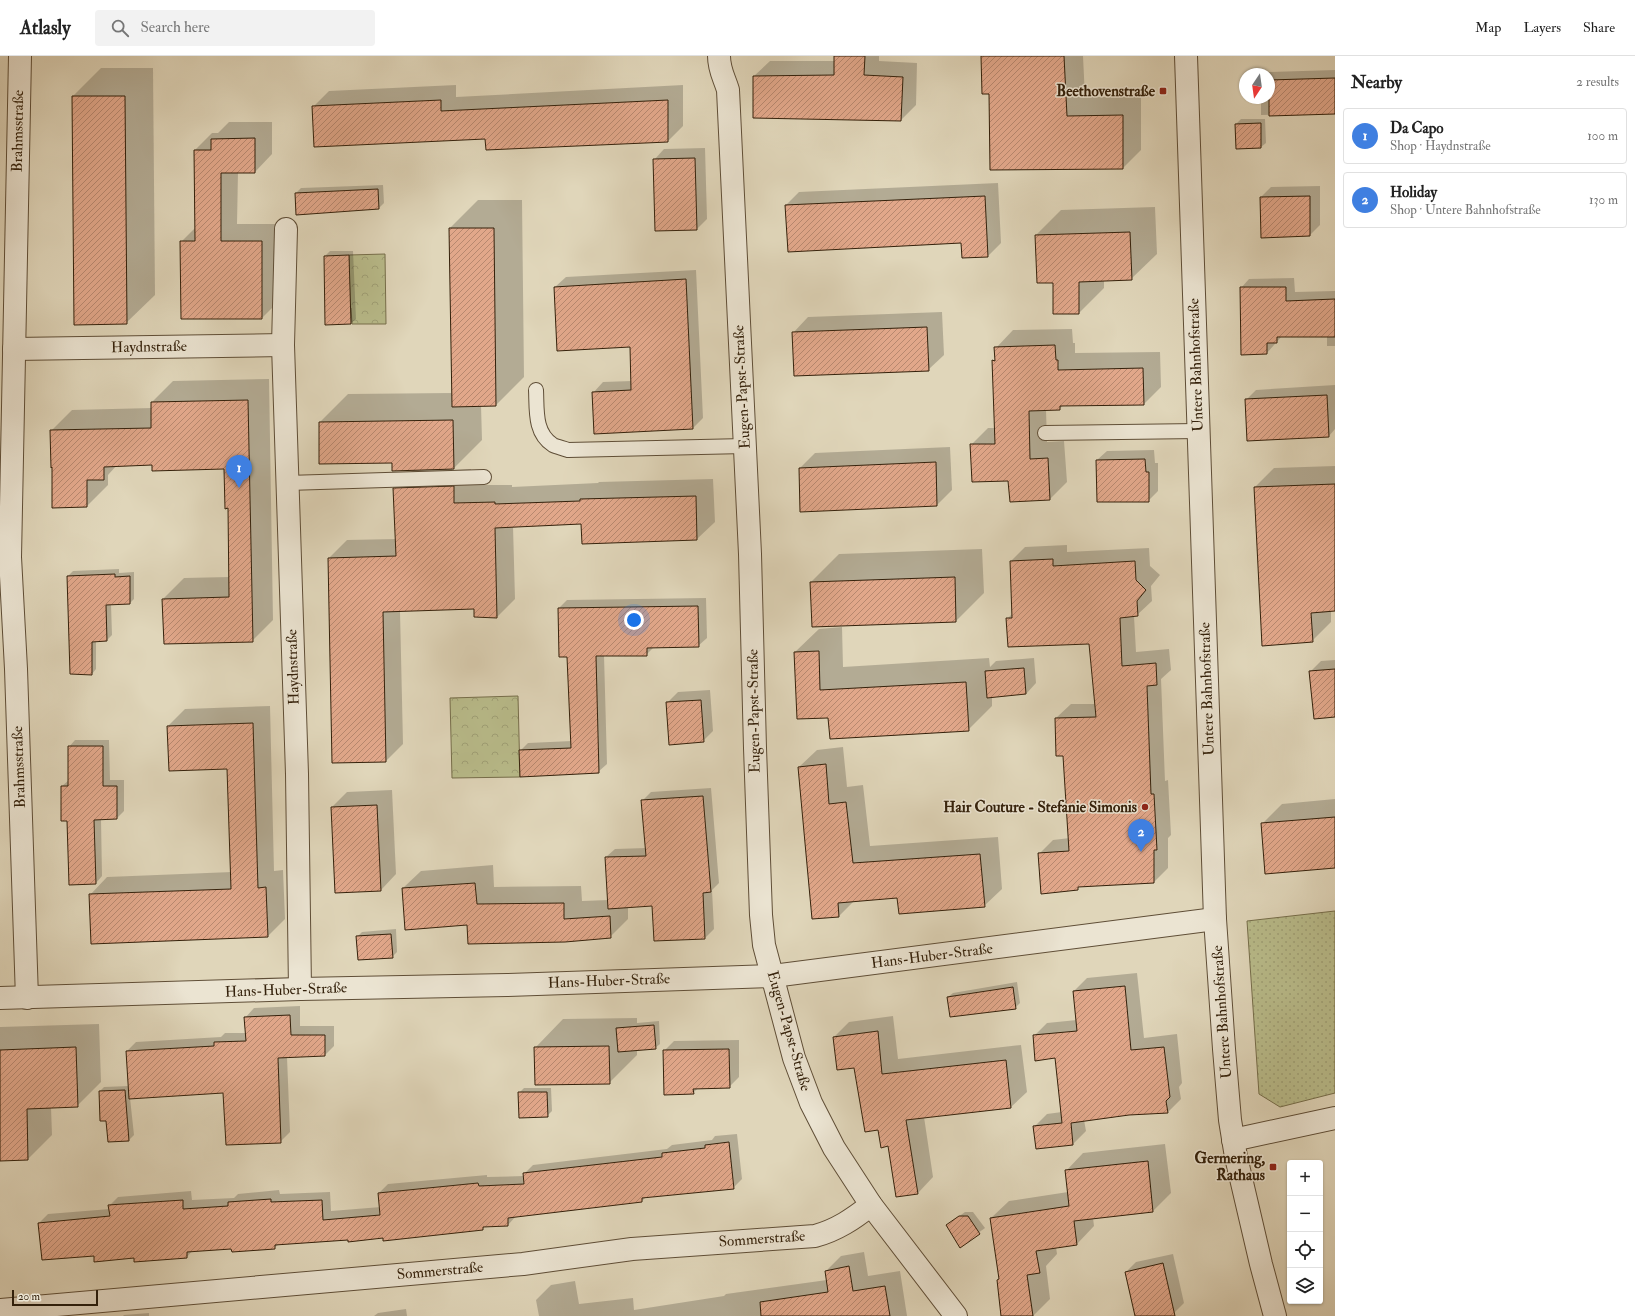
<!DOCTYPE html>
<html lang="en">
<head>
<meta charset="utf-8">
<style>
	body { margin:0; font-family:"IM FELL Double Pica",serif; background:#f2f2f2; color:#222 }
	.controls { position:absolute; right:12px; bottom:12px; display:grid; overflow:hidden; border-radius:4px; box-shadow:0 1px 3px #0004 }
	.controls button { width:36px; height:36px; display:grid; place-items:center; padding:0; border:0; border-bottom:1px solid #e0e0e0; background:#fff; color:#222; font:20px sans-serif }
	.compass { position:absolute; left:1239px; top:12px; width:36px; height:36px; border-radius:50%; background:#fff; box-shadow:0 1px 3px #0004; rotate:193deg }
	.scale { position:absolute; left:12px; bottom:10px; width:86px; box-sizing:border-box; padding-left:4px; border:2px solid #34210b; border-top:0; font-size:11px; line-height:14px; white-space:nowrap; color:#34210b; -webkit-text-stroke:3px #ebe4d2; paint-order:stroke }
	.you { position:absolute; left:634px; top:564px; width:14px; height:14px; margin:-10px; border:3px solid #fff; border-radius:50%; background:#1a73e8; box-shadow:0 0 0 6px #1a73e833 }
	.badge { display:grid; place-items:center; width:26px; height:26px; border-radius:50%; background:#1a73e8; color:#fff; font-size:13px; font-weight:700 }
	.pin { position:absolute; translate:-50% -33px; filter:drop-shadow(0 1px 2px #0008) }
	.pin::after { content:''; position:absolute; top:21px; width:14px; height:12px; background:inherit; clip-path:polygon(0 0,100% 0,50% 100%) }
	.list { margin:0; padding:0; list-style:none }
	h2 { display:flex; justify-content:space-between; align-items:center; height:52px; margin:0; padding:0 16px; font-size:17px }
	h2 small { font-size:13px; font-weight:400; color:#767676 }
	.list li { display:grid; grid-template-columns:26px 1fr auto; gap:12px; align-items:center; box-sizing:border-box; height:56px; margin:0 8px 8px; padding:0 8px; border:1px solid #e0e0e0; border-radius:4px }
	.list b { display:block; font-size:15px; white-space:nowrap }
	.list p { margin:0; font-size:13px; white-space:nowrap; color:#767676 }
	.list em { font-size:13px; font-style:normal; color:#767676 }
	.icon { flex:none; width:22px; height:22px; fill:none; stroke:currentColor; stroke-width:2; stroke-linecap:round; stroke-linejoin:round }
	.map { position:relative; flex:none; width:1335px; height:1260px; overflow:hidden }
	header { display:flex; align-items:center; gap:24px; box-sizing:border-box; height:56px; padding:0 20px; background:#fff; border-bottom:1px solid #e0e0e0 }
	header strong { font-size:19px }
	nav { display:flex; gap:22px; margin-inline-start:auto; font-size:14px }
	.search { width:280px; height:36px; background:#f2f2f2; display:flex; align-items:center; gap:10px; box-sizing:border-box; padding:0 14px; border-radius:4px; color:#767676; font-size:15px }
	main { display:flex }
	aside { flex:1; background:#fff }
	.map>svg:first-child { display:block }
	.grass { fill:url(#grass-dots); stroke:#766e4b }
	.forest { fill:url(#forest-crowns); stroke:#766e4b }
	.shadow { fill:#0003 }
	.building { fill:url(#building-hatch); stroke:#34210b }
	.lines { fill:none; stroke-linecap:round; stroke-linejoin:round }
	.service-casing { stroke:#5f4e37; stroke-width:16 }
	.minor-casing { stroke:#5f4e37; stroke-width:24 }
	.tertiary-casing { stroke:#5f4e37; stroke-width:24 }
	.service { stroke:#ebe4d2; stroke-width:14 }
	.minor { stroke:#ebe4d2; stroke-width:22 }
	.tertiary { stroke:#ebe4d2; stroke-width:22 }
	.poi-dot { fill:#8f2418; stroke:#ebe4d2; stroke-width:1.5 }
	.labels { text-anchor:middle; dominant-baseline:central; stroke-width:3; stroke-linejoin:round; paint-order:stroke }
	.poi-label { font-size:15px; font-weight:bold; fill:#34210b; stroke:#ebe4d2; text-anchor:end }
	.street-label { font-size:15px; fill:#34210b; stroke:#ebe4d2 }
</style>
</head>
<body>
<header>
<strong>Atlasly</strong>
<div class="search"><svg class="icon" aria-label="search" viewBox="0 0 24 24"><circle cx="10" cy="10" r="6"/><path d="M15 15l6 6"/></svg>Search here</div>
<nav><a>Map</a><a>Layers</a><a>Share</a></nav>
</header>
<main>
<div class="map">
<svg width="1335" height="1260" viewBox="0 0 1335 1260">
	<defs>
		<pattern id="grass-dots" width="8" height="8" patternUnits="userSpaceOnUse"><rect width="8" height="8" fill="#b9bc8b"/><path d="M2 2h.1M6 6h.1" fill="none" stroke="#a0a177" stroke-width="1.8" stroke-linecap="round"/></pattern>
		<pattern id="forest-crowns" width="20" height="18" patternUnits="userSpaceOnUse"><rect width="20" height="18" fill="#b9bc8b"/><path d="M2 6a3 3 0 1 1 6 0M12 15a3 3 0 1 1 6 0" fill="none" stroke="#a0a177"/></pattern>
		<pattern id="building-hatch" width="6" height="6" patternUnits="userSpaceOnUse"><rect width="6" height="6" fill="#e1a78a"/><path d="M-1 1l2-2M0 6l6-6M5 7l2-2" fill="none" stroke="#b7886f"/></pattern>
	</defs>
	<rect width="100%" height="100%" fill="#e0d6ba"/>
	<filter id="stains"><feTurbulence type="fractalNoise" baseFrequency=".005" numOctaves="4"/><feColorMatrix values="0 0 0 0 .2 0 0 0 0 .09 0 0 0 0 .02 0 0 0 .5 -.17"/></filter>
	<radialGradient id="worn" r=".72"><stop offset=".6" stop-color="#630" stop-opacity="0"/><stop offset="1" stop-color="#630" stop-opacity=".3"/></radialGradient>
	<polygon class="grass" points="1335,855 1335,1037 1280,1051 1259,1038 1247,865"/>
	<g class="forest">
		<polygon points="385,198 386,268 352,268 351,252 350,252 349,199"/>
		<polygon points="518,640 520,721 452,722 450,642"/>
	</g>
	<g class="shadow">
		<polygon points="835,0 879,0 879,5 917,7 916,49 901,64 754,61 754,20 770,5 835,5"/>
		<polygon points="982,0 1083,0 1085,41 1141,41 1141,94 1123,112 990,37"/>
		<polygon points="101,12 153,12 155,239 126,267 73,40"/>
		<polygon points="1335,14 1335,57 1261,59 1261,42 1269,42 1269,18 1267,18 1269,16"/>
		<polygon points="456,29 456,41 683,29 683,70 668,85 486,82 313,51 329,35"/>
		<polygon points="1241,63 1265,63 1266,87 1261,91 1236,68"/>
		<polygon points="229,66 272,66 272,98 255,116 238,116 237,168 279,168 279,245 262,262 181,186 196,171 195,94 212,77 218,77"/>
		<polygon points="705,92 707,163 697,173 654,104 664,93"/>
		<polygon points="998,127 1001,187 988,200 962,185 786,149 799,136"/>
		<polygon points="383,129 384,147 379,152 297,158 296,137 301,132"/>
		<polygon points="1320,130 1320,169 1310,179 1261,141 1271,131"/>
		<polygon points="478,144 522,144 524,321 496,349 481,349 482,384 452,414 471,413 471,429 512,429 512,431 598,427 599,426 713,423 715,466 697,483 583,487 582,466 513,470 515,543 497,561 475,560 475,552 400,555 403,688 385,706 333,706 329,502 347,484 397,483 394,433 413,414 393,406 320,366 348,338 452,337 450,172"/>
		<polygon points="1155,151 1157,198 1131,223 1104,224 1104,232 1079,257 1054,226 1036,179 1061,154"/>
		<polygon points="330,195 353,195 356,263 351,267 325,200"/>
		<polygon points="696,214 703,362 693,372 593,337 603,326 632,325 631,290 555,231 566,221"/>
		<polygon points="1294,222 1295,236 1335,235 1335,290 1327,290 1327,280 1282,280 1267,297 1241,232 1249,223"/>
		<polygon points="942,256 944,299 928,314 793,277 808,261"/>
		<polygon points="1072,273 1073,287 1075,287 1075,297 1160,296 1161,331 1144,348 1064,349 1059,353 1046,354 1047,386 1064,385 1067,426 1050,443 1009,424 971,389 988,372 996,372 993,305 996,302 996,292 1013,274"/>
		<polygon points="269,323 273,564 252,585 163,543 184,522 230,521 229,451 225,412 153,408 117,409 108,419 108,429 87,450 53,451 53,410 51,375 72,354 152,352 152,346 173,325"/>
		<polygon points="1335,329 1335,373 1329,380 1246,344 1256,334"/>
		<polygon points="950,391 952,434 937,449 800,412 815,397"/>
		<polygon points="1154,394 1155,407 1158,407 1158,435 1148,445 1097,404 1107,395"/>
		<polygon points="1335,410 1335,554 1331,555 1331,566 1312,585 1255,431 1274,412"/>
		<polygon points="1067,489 1067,496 1149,492 1150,510 1160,519 1151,530 1152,545 1137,559 1134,560 1136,596 1169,593 1171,614 1161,623 1165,725 1168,724 1171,779 1168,782 1168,812 1154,826 1081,829 1077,833 1039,798 1053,784 1070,782 1064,698 1056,662 1071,648 1096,648 1090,587 1007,563 1013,557 1011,505 1025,491"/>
		<polygon points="982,493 984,537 956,565 811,526 839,498"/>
		<polygon points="119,513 119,517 134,516 134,543 130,547 111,548 112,579 107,584 96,585 96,613 92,618 71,617 68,520 73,515"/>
		<polygon points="706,542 707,582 698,590 654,591 646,599 604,599 607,708 598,716 520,695 528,687 572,685 568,600 559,552 567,544"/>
		<polygon points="842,571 843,611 989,602 990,611 996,605 1034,602 1036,627 1026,638 992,640 992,650 968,674 829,661 795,596 819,573"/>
		<polygon points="1335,604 1335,660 1310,616 1321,605"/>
		<polygon points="710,634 713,675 703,685 668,646 678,636"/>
		<polygon points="270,650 274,815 283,814 285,863 268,880 90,839 107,821 232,816 228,712 168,670 185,653"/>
		<polygon points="75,684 109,684 110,724 124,724 124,755 117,762 101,763 102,820 96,827 68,764 62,730 69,724 69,691"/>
		<polygon points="843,691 847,731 863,729 870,790 998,781 1002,833 984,850 898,841 854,845 839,860 799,711 817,694"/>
		<polygon points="711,732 719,827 712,834 714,873 705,882 655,884 653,848 628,850 628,863 610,881 468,868 403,832 421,815 493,809 494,831 581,830 582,845 609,844 606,801 615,793 646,792 642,745 651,736"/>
		<polygon points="392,734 396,818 381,834 332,751 347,736"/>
		<polygon points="1335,743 1335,811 1262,768 1282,748"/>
		<polygon points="396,873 397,896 392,901 357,881 362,876"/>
		<polygon points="1137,917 1144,982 1177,978 1182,1027 1179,1031 1181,1043 1168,1056 1128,1058 1084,1064 1086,1075 1073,1088 1034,1071 1047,1058 1062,1056 1056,1001 1034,980 1047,967 1077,964 1074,935 1087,922"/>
		<polygon points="1017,926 1020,947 1015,952 948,941 953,937"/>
		<polygon points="300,950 300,970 334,970 334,990 325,999 287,1001 290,1076 280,1086 224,1036 130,1042 134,1079 129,1084 107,1064 100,1035 104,1031 129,1030 127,995 136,986 221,981 225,977 246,977 245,962 254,952"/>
		<polygon points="893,960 898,1003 1021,989 1027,1036 1011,1051 924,1061 933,1121 918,1137 879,1073 855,1011 834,981 849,966"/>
		<polygon points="637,962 637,967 659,965 660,988 655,992 637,994 637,999 609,1027 535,992 563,963"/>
		<polygon points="99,968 101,1026 77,1050 51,1051 52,1079 28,1103 0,1104 0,971"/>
		<polygon points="739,984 739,1021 729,1031 698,1032 693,1037 664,995 674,985"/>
		<polygon points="524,1032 551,1032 552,1055 547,1060 519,1037"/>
		<polygon points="737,1078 742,1123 733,1132 646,1141 642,1145 516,1160 508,1169 486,1169 483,1173 384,1181 279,1188 274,1192 232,1192 193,1194 187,1201 135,1201 95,1199 39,1167 48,1158 110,1153 109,1150 118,1141 191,1135 192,1144 234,1142 238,1138 279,1134 280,1138 330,1136 331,1155 381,1151 379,1137 388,1128 487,1119 487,1121 524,1120 524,1118 533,1109 667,1093 672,1089 712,1084 715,1080"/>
		<polygon points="1165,1088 1171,1137 1153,1155 1093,1162 1094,1170 1077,1188 1056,1191 1057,1198 1046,1210 1050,1243 1033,1260 1002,1260 1000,1222 991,1162 1009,1145 1068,1136 1066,1115 1083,1097"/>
		<polygon points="965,1156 973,1156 985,1172 960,1190 947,1169"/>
		<polygon points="864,1196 868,1220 900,1215 907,1260 539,1260 536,1244 551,1229 575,1225 579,1248 633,1242 634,1254 724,1240 726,1238 827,1224 826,1215 841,1200"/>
		<polygon points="1173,1198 1184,1247 1174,1257 1160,1260 1136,1260 1126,1216 1136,1206"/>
		<polygon points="406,1253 407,1260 374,1260 378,1257"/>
		<polygon points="149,1257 149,1260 123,1260 124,1259"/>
	</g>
	<g class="building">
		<polygon points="834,0 865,0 864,19 903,21 901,65 753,62 753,20 834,19"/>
		<polygon points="981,0 1064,0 1067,60 1123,59 1123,113 990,114 989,38 982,38"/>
		<polygon points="1335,22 1335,58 1269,60 1269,24"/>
		<polygon points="72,40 125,40 127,268 74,269"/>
		<polygon points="441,44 441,55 668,44 668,86 486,94 485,83 314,91 312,50"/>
		<polygon points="1261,67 1261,92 1236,93 1235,68"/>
		<polygon points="255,82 255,117 221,117 221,185 262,185 262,263 181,263 180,185 195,185 194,94 211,94 211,83"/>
		<polygon points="695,102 697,174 655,175 653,103"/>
		<polygon points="378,133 379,153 296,159 295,137"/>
		<polygon points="985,140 988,201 962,202 961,187 788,196 785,149"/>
		<polygon points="1310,140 1310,180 1261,182 1260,141"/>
		<polygon points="449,172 494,172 496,350 452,351"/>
		<polygon points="1130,176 1132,224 1079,226 1079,258 1053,258 1053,227 1037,227 1035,179"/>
		<polygon points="349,199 351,268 325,269 324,200"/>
		<polygon points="686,223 693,373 594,378 592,336 631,334 630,291 557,295 554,231"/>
		<polygon points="1240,231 1286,231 1286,245 1335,243 1335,281 1277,281 1277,287 1267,287 1267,298 1241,299"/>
		<polygon points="927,271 929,315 794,320 792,276"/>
		<polygon points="1055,289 1056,304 1058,304 1058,314 1143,312 1144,349 1060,350 1060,354 1029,355 1030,403 1048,402 1050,444 1010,446 1008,425 972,426 970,388 995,388 992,304 995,305 994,291"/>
		<polygon points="1327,339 1329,381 1247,385 1245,343"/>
		<polygon points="248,344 253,586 164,588 162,543 229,541 228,452 225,453 224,413 152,415 152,409 104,411 104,424 87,424 87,451 52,452 52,411 51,412 50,374 151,372 151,346"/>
		<polygon points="453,364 454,413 392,415 392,407 319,408 319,366"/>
		<polygon points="1145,403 1146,416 1149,416 1149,446 1097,446 1096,404"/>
		<polygon points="936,406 937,450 800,456 799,412"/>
		<polygon points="1335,428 1335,555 1311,557 1313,586 1262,590 1254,431"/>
		<polygon points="454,430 454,447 495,446 495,448 580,445 580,443 696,440 697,484 582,488 581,468 495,472 497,562 474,561 474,553 383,556 386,706 332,707 328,502 396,500 393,432"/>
		<polygon points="1053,503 1053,510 1135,505 1136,524 1146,534 1137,545 1138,560 1120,562 1122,610 1156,607 1157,629 1147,630 1151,738 1154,738 1157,794 1154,794 1154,827 1078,831 1078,834 1041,838 1038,797 1069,795 1063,700 1056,700 1055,662 1096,661 1089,588 1008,591 1006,562 1012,562 1010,505"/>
		<polygon points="115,518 115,521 130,520 130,548 106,549 107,585 92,586 92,619 70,618 67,520"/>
		<polygon points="955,521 956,566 812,571 810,526"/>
		<polygon points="698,550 699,591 647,592 647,600 596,600 599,717 520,721 519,694 571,692 567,601 559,601 558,552"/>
		<polygon points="819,595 820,634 966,626 969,675 830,683 828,662 797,663 794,596"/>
		<polygon points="1024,612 1026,638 987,642 985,615"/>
		<polygon points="1335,613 1335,661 1314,663 1309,615"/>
		<polygon points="701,644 704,686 669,689 666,646"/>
		<polygon points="253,667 258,832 266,831 268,881 91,888 89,838 231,833 227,713 169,715 167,670"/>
		<polygon points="68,690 103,690 103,730 117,730 117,763 94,764 96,828 69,829 67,765 61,765 61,730 68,730"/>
		<polygon points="826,708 829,748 846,746 853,807 980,798 985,851 899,858 897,842 838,847 839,861 812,863 798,711"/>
		<polygon points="703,740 711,836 703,837 705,883 654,885 652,850 608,853 605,801 646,800 641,744"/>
		<polygon points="377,749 381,835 335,837 331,751"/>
		<polygon points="1335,761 1335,812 1265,818 1261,767"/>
		<polygon points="475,827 477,848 564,847 564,863 610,860 611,882 565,886 468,888 467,869 405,874 402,832"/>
		<polygon points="391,878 393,902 358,904 356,880"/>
		<polygon points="1125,930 1131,994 1164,991 1170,1041 1166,1045 1168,1057 1129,1059 1071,1067 1073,1089 1036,1093 1033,1070 1062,1067 1055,1002 1035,1005 1033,979 1077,975 1073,935"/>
		<polygon points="1013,931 1016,953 950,961 947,941"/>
		<polygon points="290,959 291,979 325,979 325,1000 278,1002 281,1087 226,1089 223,1037 129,1043 126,995 214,990 214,986 246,985 244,961"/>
		<polygon points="654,969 656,993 618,996 616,972"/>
		<polygon points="878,975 882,1018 1006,1004 1011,1052 906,1064 918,1138 896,1141 888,1090 881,1092 878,1074 865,1076 854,1012 837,1014 833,981"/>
		<polygon points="609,990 610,1028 535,1029 534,991"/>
		<polygon points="76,991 78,1051 27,1053 28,1104 0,1105 0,994"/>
		<polygon points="729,993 730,1032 693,1033 694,1038 664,1039 663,994"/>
		<polygon points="125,1034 129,1085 108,1086 106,1065 100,1065 99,1035"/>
		<polygon points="518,1036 547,1036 548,1061 519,1062"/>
		<polygon points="729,1086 734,1133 642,1142 642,1146 508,1162 508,1170 483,1171 483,1174 383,1185 383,1182 348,1186 348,1184 275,1189 275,1193 232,1196 231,1193 187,1196 187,1202 134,1206 134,1202 94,1206 94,1200 42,1204 38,1167 110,1160 108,1149 183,1144 183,1153 228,1150 228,1146 271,1143 271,1146 322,1144 323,1164 380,1159 378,1137 478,1127 479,1130 524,1128 523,1117 662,1101 662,1097 705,1092 705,1089"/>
		<polygon points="1148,1105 1153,1156 1074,1165 1077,1189 1036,1195 1040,1217 1027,1219 1033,1260 1001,1260 997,1224 999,1223 990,1162 1069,1150 1065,1114"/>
		<polygon points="959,1160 968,1160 980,1178 960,1192 946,1169"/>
		<polygon points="1163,1207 1175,1260 1135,1260 1125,1216"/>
		<polygon points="849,1210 853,1235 885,1230 890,1260 761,1260 760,1246 828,1236 825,1215"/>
	</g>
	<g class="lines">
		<g class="service-casing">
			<g id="service">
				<path d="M536,334C537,353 534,377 553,389C557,391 563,392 568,394L745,390"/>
				<polyline points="1045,377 1198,375"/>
				<polyline points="287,427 484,421"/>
			</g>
		</g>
		<g class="minor-casing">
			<g id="minor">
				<polyline points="20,0 10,501 16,613 27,942"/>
				<path d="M719,0C719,14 724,21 728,34L750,498L755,692L761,859L764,889L794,1002L811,1047L834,1092L871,1149L956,1260"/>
				<polyline points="286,173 283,289 297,718 300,933"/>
				<polyline points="14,293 283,289"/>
				<polyline points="0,942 300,933 507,929 773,920 1215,863"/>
				<polyline points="1233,1084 1335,1062"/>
				<path d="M0,1254L523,1208L632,1193L815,1180C837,1174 853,1163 871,1149"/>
			</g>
		</g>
		<g class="tertiary-casing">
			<polyline id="tertiary" points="1186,0 1215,863 1224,993 1230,1064 1236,1101 1261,1208 1275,1260"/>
		</g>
		<use href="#service" class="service"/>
		<use href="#minor" class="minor"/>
		<use href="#tertiary" class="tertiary"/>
	</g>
	<g class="poi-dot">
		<rect x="1159" y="31" width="8" height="8" rx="2"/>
		<circle cx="1145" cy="751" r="4"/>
		<rect x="1269" y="1107" width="8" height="8" rx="2"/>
	</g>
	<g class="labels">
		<g class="poi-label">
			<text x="1155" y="35">Beethovenstraße</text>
			<text x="1137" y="751">Hair Couture - Stefanie Simonis</text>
			<text x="1265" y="1102">Germering,<tspan x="1265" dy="17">Rathaus</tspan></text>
		</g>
		<g class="street-label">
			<text transform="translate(18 75) rotate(-89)">Brahmsstraße</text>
			<text transform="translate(149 291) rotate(-1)">Haydnstraße</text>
			<text transform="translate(1196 309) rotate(-92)">Untere Bahnhofstraße</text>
			<text transform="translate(742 331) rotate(-93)">Eugen-Papst-Straße</text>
			<text transform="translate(293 611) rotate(-92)">Haydnstraße</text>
			<text transform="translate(1207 633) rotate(-92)">Untere Bahnhofstraße</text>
			<text transform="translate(754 655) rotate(-91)">Eugen-Papst-Straße</text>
			<text transform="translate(19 711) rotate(-92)">Brahmsstraße</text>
			<text transform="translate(932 900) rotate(-7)">Hans-Huber-Straße</text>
			<text transform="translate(609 925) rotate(-2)">Hans-Huber-Straße</text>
			<text transform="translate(286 934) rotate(-2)">Hans-Huber-Straße</text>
			<text transform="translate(1222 956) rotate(-94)">Untere Bahnhofstraße</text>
			<text transform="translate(789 975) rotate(74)">Eugen-Papst-Straße</text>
			<text transform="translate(762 1183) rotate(-4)">Sommerstraße</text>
			<text transform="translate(440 1215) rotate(-5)">Sommerstraße</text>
		</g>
	</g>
	<rect width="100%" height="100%" filter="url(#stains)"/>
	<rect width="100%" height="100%" fill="url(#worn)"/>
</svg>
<div class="controls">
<button>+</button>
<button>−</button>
<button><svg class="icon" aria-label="locate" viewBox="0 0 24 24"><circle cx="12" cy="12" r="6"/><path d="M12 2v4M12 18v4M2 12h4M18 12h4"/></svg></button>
<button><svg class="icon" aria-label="layers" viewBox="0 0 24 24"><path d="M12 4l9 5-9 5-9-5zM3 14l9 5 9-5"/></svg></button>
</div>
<svg class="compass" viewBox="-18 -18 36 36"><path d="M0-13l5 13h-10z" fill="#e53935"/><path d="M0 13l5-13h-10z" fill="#767676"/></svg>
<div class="scale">20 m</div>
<div class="you"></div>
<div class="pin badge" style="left:239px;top:432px;background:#3f7fe0">1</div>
<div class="pin badge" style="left:1141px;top:796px;background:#3f7fe0">2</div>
</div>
<aside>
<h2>Nearby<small>2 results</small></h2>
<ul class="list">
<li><span class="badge" style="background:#3f7fe0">1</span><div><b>Da Capo</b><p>Shop · Haydnstraße</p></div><em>100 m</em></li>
<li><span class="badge" style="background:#3f7fe0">2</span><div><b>Holiday</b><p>Shop · Untere Bahnhofstraße</p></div><em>130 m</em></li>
</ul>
</aside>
</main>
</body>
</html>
